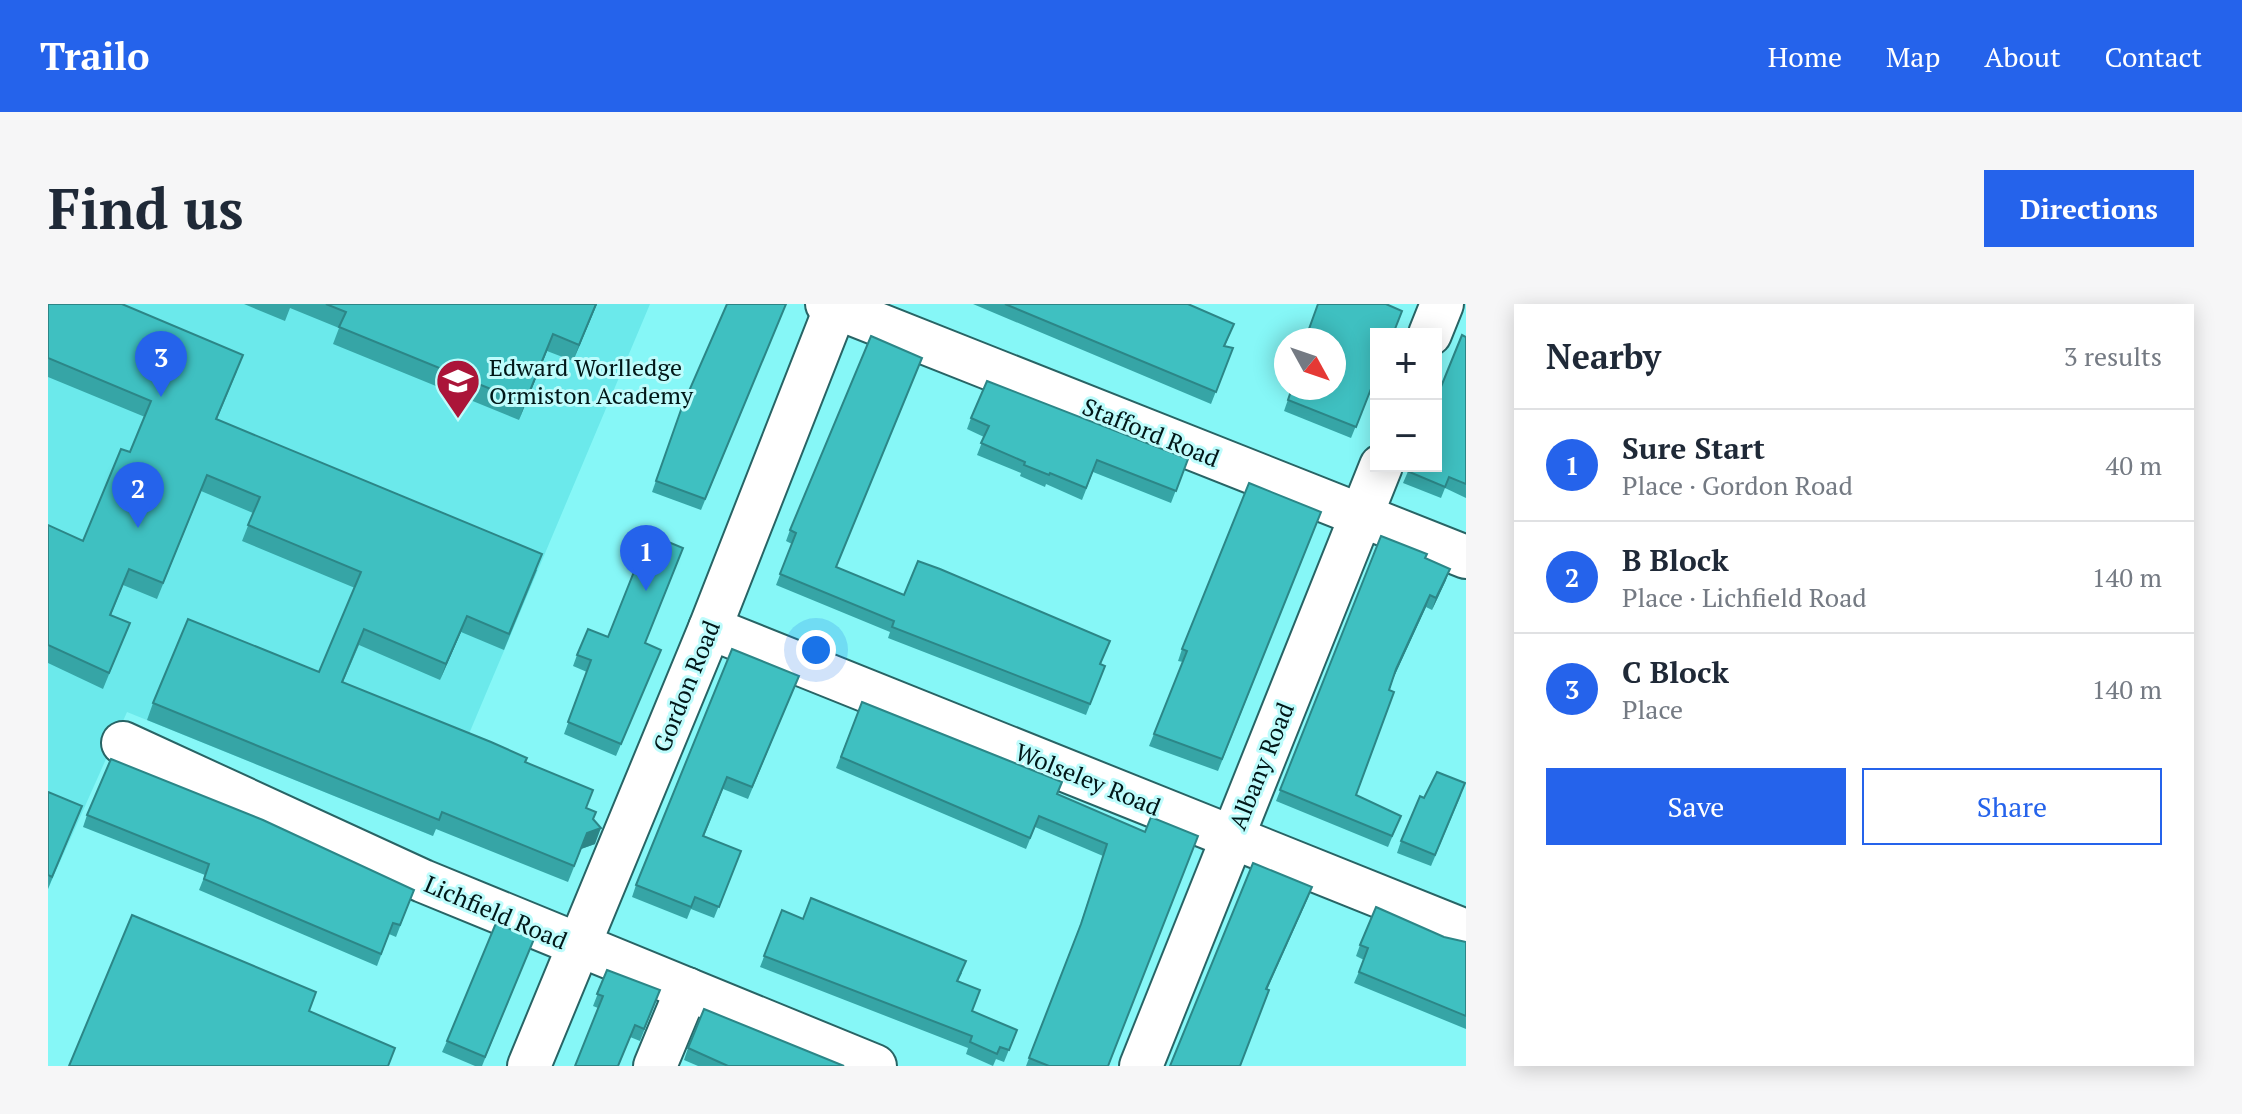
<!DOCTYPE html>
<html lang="en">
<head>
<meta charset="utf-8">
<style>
	body { margin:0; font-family:"PT Serif",serif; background:#f6f6f7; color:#1f2937 }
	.controls { position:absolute; right:24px; top:24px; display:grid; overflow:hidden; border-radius:0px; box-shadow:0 4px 20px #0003 }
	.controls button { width:72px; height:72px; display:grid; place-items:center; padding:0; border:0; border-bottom:2px solid #e0e1e3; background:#fff; color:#1f2937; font:40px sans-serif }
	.compass { position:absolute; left:1226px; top:24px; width:72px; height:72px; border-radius:50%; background:#fff; box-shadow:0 4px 20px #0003; rotate:130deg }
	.you { position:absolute; left:768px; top:346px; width:28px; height:28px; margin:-20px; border:6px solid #fff; border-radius:50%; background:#1a73e8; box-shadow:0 0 0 12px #1a73e833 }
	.badge { display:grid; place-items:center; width:52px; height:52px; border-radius:50%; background:#2563eb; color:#fff; font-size:26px; font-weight:700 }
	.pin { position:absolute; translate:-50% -66px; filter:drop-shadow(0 2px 4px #0008) }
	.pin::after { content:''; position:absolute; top:42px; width:28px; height:24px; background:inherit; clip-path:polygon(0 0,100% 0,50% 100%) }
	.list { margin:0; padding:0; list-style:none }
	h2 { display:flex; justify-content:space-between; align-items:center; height:104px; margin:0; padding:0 32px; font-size:34px }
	h2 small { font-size:26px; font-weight:400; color:#747a83 }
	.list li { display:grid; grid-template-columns:52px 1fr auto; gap:24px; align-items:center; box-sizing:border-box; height:112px; padding:0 32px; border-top:2px solid #e0e1e3 }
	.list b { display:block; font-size:30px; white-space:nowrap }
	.list p { margin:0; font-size:26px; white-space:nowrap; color:#747a83 }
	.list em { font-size:26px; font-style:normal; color:#747a83 }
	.actions { display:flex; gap:16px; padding:24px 32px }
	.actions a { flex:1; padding:18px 0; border:2px solid #2563eb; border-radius:0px; text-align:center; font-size:28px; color:#2563eb }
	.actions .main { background:#2563eb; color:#fff }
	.map { position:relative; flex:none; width:1418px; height:762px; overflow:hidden; border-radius:0px }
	header { display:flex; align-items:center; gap:48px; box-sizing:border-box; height:112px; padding:0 40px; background:#2563eb; color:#fff }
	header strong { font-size:38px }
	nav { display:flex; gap:44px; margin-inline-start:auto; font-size:28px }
	.intro { display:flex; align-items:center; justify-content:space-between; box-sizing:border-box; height:192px; padding:0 48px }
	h1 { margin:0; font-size:56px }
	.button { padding:20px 36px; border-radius:0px; background:#2563eb; color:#fff; font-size:28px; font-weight:700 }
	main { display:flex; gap:48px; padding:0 48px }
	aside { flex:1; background:#fff; border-radius:0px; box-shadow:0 4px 20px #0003 }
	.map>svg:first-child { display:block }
	.built { fill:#6be9eb }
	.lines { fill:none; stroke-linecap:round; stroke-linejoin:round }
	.minor-casing { stroke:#286465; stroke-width:46 }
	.minor { stroke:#fff; stroke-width:42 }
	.wall { fill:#36a5a6 }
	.shaded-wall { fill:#2c8687 }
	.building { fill:#3fc0c1; stroke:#2c8687; stroke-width:2 }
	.labels { text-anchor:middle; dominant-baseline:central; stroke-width:6; stroke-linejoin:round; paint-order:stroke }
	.poi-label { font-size:24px; fill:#011718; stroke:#befcfc; text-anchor:start }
	.street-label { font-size:24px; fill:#011718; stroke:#befcfc }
</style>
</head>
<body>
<header>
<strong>Trailo</strong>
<nav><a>Home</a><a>Map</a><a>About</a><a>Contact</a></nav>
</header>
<div class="intro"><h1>Find us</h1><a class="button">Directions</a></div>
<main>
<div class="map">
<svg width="1418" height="762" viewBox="0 0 1418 762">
	<rect width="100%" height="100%" fill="#86f7f7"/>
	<polygon class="built" points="0,0 602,0 415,444 385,532 79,408 0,585"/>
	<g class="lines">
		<g class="minor-casing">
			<g id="minor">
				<polyline points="779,0 1418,253"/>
				<polyline points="1382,30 1394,0"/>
				<polyline points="662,324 1418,627"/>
				<polyline points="75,439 375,577 827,762"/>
				<polyline points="481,762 662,324 789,0"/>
				<polyline points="607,762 639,685"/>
				<polyline points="1093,762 1333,162"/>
			</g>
		</g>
		<use href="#minor" class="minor"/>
	</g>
	<g class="wall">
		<polygon points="0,0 189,67 169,115 489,266 456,346 413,328 392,376 311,341 295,378 477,458 539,505 548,508 545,516 547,540 533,545 520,578 388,525 385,532 99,416 105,399 271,368 307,284 194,237 205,209 153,187 109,295 75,281 63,311 82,319 55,385 0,359 0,221 35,237 82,148 97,113 0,73"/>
		<polygon points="196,0 549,0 525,57 499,47 471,116 285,40 291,24 242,4 237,17"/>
		<polygon points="738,0 653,206 604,188 634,103"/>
		<polygon points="925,0 1140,0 1186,20 1177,42 1185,44 1163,100"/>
		<polygon points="823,32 788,263 856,291 1057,362 1038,411 840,334 842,328 728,281 744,240 738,237 742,226"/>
		<polygon points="1418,33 1418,194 1397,184 1393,194 1355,179"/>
		<polygon points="1328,73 1303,134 1236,107 1244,84"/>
		<polygon points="923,114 1140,155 1123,199 1045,168 1034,196 998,180 997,183 972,172 973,169 929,151 936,133 919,125"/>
		<polygon points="1273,208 1170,467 1101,442 1135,358 1130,357 1134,345"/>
		<polygon points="1333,232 1398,276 1384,306 1378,303 1345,375 1308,491 1348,524 1340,543 1228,497"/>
		<polygon points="560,333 597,339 613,346 568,452 516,430 539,368 525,362 529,351"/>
		<polygon points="751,372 700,495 675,485 656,532 693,547 666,614 643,605 639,615 584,593 588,581"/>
		<polygon points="814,398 1009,491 1097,528 1061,762 978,762 1030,627 1055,552 987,523 978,545 788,464"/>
		<polygon points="0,488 34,502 0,585"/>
		<polygon points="1413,491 1383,562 1349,549 1353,537"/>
		<polygon points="39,511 366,586 348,633 341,630 329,662 151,586 157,571 35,523"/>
		<polygon points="734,606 755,615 914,669 910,677 924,707 969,726 956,758 948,755 945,762 918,750 920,744 712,663"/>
		<polygon points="1396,633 1418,638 1418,725 1306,679 1316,656 1308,652 1312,641"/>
		<polygon points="486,635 434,762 427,762 394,748 399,737"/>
		<polygon points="559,666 612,686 592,737 582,733 550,704 545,702"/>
		<polygon points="640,744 796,762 650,762 636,756"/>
	</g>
	<g class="shaded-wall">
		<polygon points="548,0 549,0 525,57 531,41"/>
		<polygon points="505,30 499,47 471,116 477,99"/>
		<polygon points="1402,265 1398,276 1384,306 1388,294"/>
		<polygon points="1382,291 1378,303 1344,377 1348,365"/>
		<polygon points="419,312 413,328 392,376 398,360"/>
		<polygon points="548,508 542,524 553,524 547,540 533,545 520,578"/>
		<polygon points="1264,583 1260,594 1214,697 1218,685"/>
	</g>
	<g class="building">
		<polygon points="0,0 74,0 195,51 168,115 494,250 461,330 419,312 398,360 316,325 294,378 443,438 479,454 477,458 545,486 538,504 548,508 545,515 553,524 539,529 526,562 394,508 391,516 105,399 140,315 271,368 313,268 200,221 212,193 159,171 115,279 81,265 62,311 82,319 61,369 0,341 0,221 35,237 73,145 82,148 103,97 0,54"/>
		<polygon points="278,0 548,0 531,41 505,30 477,99 291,23 298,8"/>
		<polygon points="679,0 738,0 657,195 608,177 634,103"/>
		<polygon points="957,0 1140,0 1186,20 1176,42 1185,44 1168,88"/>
		<polygon points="1270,0 1338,0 1354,7 1345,30 1328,30 1328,72 1308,123 1240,96 1244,84 1286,84 1286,36 1257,36"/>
		<polygon points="1414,31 1418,33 1418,180 1401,173 1397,183 1359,167 1361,162 1388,162 1388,95"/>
		<polygon points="823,32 874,54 788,263 856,291 870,257 892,265 1062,337 1052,360 1057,362 1042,400 844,323 846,317 732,270 748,229 742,226"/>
		<polygon points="939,77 1140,155 1128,187 1049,156 1038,184 1002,169 1001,171 976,161 977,158 933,139 941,122 923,114"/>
		<polygon points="1201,179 1273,208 1174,455 1106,430 1139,347 1134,345"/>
		<polygon points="601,230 635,244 597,339 613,346 573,440 520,418 543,356 529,351 540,325 560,333"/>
		<polygon points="1333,232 1379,250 1377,254 1402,265 1388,294 1382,291 1348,365 1341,386 1346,388 1308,491 1353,512 1344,532 1232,486"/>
		<polygon points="684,345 751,372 704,483 679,473 655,532 693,547 671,603 647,593 643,603 588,581"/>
		<polygon points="814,398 1014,478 1009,490 1097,528 1103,513 1150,532 1060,762 1001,762 981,754 1033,620 1059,540 991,512 982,534 793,453"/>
		<polygon points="63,455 215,516 366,586 352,621 345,619 333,650 156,575 161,560 39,511"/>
		<polygon points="1389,468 1417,479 1387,551 1353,537 1372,492 1376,494"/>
		<polygon points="0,488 34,502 4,573 0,571"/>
		<polygon points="1205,559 1264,583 1218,685 1221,686 1192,762 1193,762 1122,762"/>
		<polygon points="763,594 918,657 909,677 932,686 924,707 969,726 961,746 952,743 949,750 922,738 924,732 716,652 734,606 755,615"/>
		<polygon points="1328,603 1396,633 1418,638 1418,712 1311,668 1320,644 1312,641"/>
		<polygon points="84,611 268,688 261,707 347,744 340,762 21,762"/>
		<polygon points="448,619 486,635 437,753 399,737"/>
		<polygon points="559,666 612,686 596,725 587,721 570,762 527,762 555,692 549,690"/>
		<polygon points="656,705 796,762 680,762 640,744"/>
	</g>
	<defs>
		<g id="school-pin" transform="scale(2.3)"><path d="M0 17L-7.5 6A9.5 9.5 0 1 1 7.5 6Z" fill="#ab1539" stroke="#befcfc"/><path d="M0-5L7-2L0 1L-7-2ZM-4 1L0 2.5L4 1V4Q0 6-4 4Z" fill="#fff"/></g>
	</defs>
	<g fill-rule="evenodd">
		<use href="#school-pin" x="410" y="77"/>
	</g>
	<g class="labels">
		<g class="poi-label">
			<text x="441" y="63">Edward Worlledge<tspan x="441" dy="28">Ormiston Academy</tspan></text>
		</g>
		<g class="street-label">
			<text transform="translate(1103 128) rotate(22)">Stafford Road</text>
			<text transform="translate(638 382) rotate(-68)">Gordon Road</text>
			<text transform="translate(1213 462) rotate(-68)">Albany Road</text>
			<text transform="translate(1040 475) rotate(22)">Wolseley Road</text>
			<text transform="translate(448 608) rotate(23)">Lichfield Road</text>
		</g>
	</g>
</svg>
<div class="controls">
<button>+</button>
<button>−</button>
</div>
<svg class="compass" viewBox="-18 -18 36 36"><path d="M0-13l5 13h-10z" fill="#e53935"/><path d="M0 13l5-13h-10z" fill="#747a83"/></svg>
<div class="you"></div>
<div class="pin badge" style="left:598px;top:287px">1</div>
<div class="pin badge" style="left:90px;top:224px">2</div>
<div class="pin badge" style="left:113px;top:93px">3</div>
</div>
<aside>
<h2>Nearby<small>3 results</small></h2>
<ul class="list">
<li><span class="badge">1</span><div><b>Sure Start</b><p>Place · Gordon Road</p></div><em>40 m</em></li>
<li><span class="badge">2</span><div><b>B Block</b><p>Place · Lichfield Road</p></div><em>140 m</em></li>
<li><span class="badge">3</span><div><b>C Block</b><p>Place</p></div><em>140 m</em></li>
</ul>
<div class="actions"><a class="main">Save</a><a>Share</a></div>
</aside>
</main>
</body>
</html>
